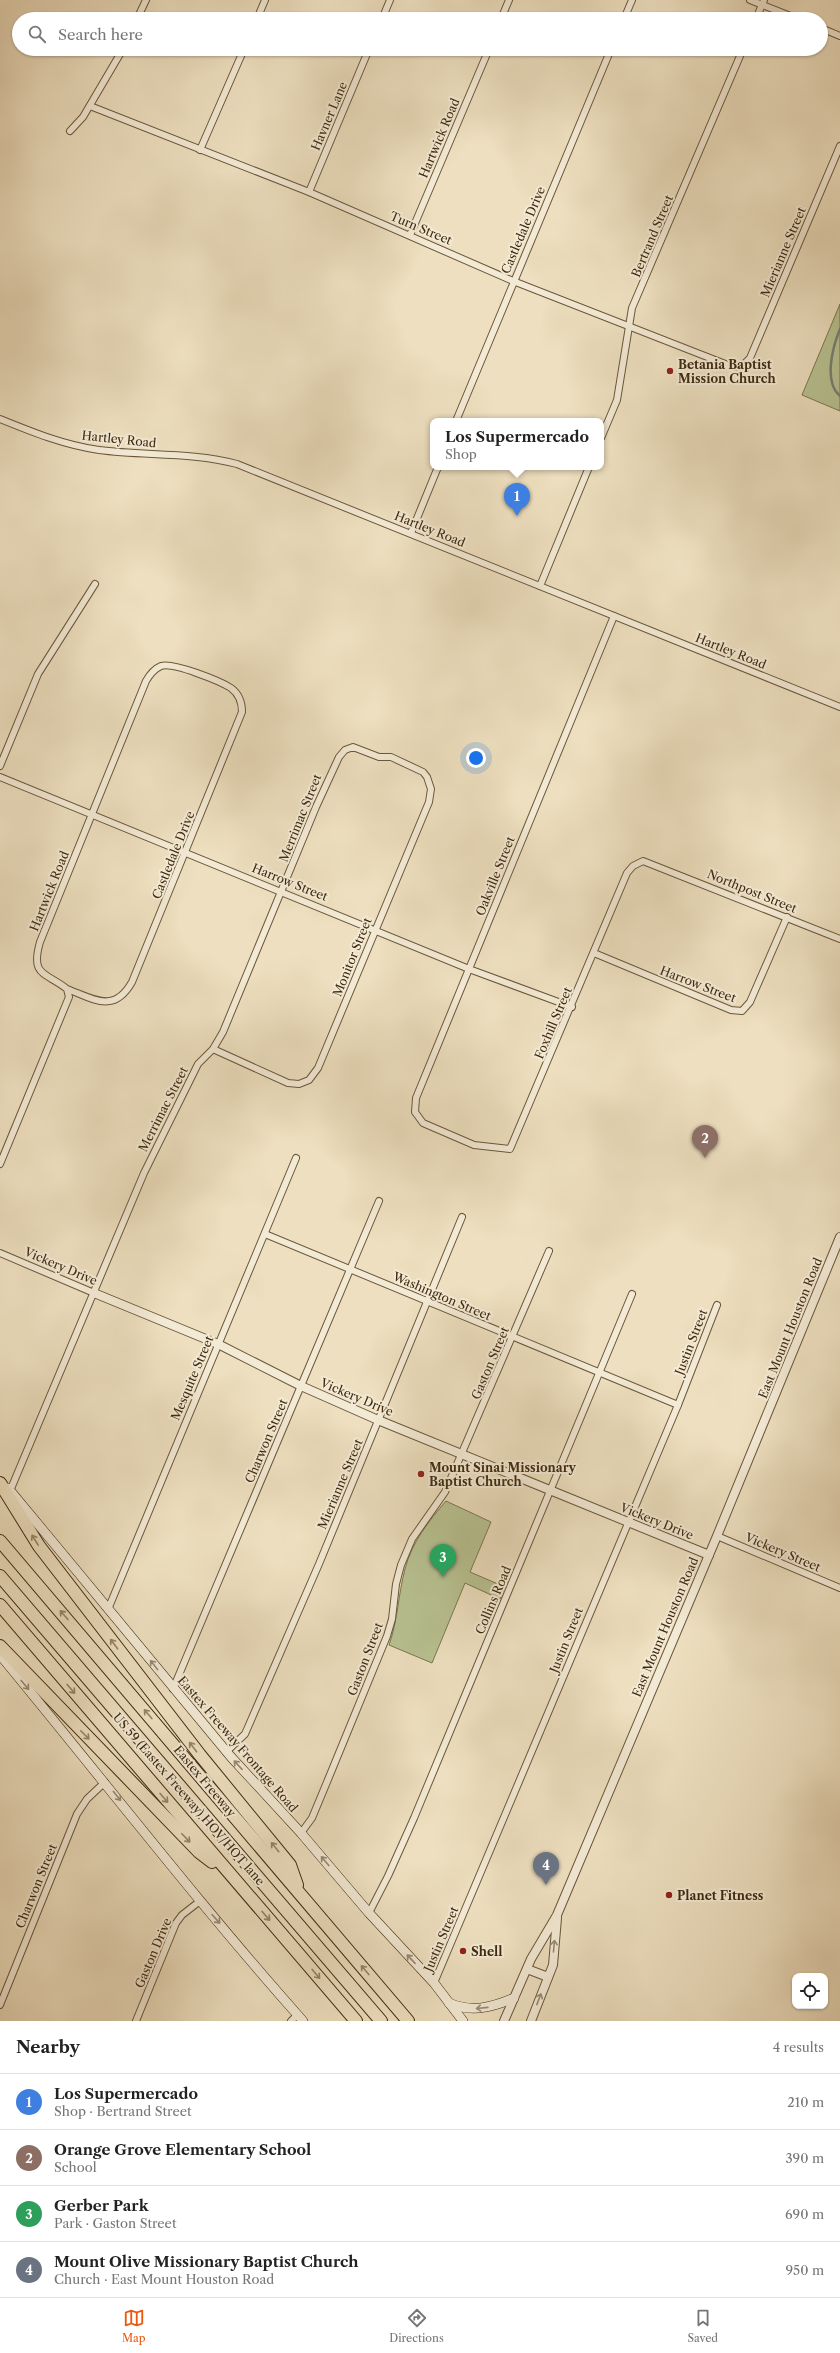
<!DOCTYPE html>
<html lang="en">
<head>
<meta charset="utf-8">
<style>
	body { margin:0; font-family:"Libre Caslon Text",serif; background:#f2f2f2; color:#222 }
	.controls { position:absolute; right:12px; bottom:12px; display:grid; overflow:hidden; border-radius:8px; box-shadow:0 1px 3px #0004 }
	.controls button { width:36px; height:36px; display:grid; place-items:center; padding:0; border:0; border-bottom:1px solid #e0e0e0; background:#fff; color:#222; font:20px sans-serif }
	.you { position:absolute; left:476px; top:758px; width:14px; height:14px; margin:-10px; border:3px solid #fff; border-radius:50%; background:#1a73e8; box-shadow:0 0 0 6px #1a73e833 }
	.badge { display:grid; place-items:center; width:26px; height:26px; border-radius:50%; background:#ea580c; color:#fff; font-size:13px; font-weight:700 }
	.pin { position:absolute; translate:-50% -33px; filter:drop-shadow(0 1px 2px #0008) }
	.pin::after { content:''; position:absolute; top:21px; width:14px; height:12px; background:inherit; clip-path:polygon(0 0,100% 0,50% 100%) }
	.popup { position:absolute; left:430px; top:418px; width:174px; height:52px; box-sizing:border-box; display:grid; place-content:center; border-radius:8px; background:#fff; filter:drop-shadow(0 1px 3px #0005); font-size:13px; white-space:nowrap; color:#767676 }
	.popup b { font-size:15px; color:#222 }
	.popup::after { content:''; position:absolute; left:50%; top:100%; margin-left:-8px; border:8px solid transparent; border-top-color:#fff }
	.list { margin:0; padding:0; list-style:none }
	h2 { display:flex; justify-content:space-between; align-items:center; height:52px; margin:0; padding:0 16px; font-size:17px }
	h2 small { font-size:13px; font-weight:400; color:#767676 }
	.list li { display:grid; grid-template-columns:26px 1fr auto; gap:12px; align-items:center; box-sizing:border-box; height:56px; padding:0 16px; border-top:1px solid #e0e0e0 }
	.list b { display:block; font-size:15px; white-space:nowrap }
	.list p { margin:0; font-size:13px; white-space:nowrap; color:#767676 }
	.list em { font-size:13px; font-style:normal; color:#767676 }
	.icon { flex:none; width:22px; height:22px; fill:none; stroke:currentColor; stroke-width:2; stroke-linecap:round; stroke-linejoin:round }
	.map { position:relative; flex:none; width:840px; height:2021px; overflow:hidden }
	.search { position:absolute; background:#fff; box-shadow:0 1px 3px #0004; left:12px; right:12px; top:12px; height:44px; display:flex; align-items:center; gap:10px; box-sizing:border-box; padding:0 14px; border-radius:22px; color:#767676; font-size:15px }
	.sheet { height:276px; background:#fff }
	nav { display:flex; justify-content:space-around; align-items:center; box-sizing:border-box; height:56px; border-top:1px solid #e0e0e0; background:#fff; font-size:11px; color:#767676 }
	nav a { display:grid; justify-items:center; gap:2px }
	nav .on { color:#ea580c }
	.map>svg:first-child { display:block }
	.green { fill:#b8c292; stroke:#7c7650 }
	.lines { fill:none; stroke-linecap:round; stroke-linejoin:round }
	.stream { stroke:#778076; stroke-width:2.5 }
	.minor-casing { stroke:#6a573b; stroke-width:8 }
	.tertiary-casing { stroke:#6a573b; stroke-width:10 }
	.secondary-casing { stroke:#3f2a0f; stroke-width:10 }
	.motorway-casing { stroke:#3f2a0f; stroke-width:14 }
	.minor { stroke:#f3ead5; stroke-width:6 }
	.tertiary { stroke:#f3ead5; stroke-width:8 }
	.secondary { stroke:#f3ead5; stroke-width:9 }
	.motorway { stroke:#eddfbf; stroke-width:12 }
	.oneway { stroke:#968467 }
	.oneway2 { stroke:#998a72 }
	.poi-dot { fill:#8f2418; stroke:#f3ead5; stroke-width:1.5 }
	.labels { text-anchor:middle; dominant-baseline:central; stroke-width:4; stroke-linejoin:round; paint-order:stroke }
	.street-label { font-size:12px; fill:#3f2a0f; stroke:#f3ead5 }
	.poi-label { font-size:12px; font-weight:bold; fill:#3f2a0f; stroke:#f3ead5; text-anchor:start }
</style>
</head>
<body>
<div class="map">
<svg width="840" height="2021" viewBox="0 0 840 2021">
	<rect width="100%" height="100%" fill="#eddfbf"/>
	<filter id="stains"><feTurbulence type="fractalNoise" baseFrequency=".005" numOctaves="4"/><feColorMatrix values="0 0 0 0 .2 0 0 0 0 .09 0 0 0 0 .02 0 0 0 .5 -.17"/></filter>
	<radialGradient id="worn" r=".72"><stop offset=".6" stop-color="#630" stop-opacity="0"/><stop offset="1" stop-color="#630" stop-opacity=".3"/></radialGradient>
	<g class="green">
		<polygon points="840,304 840,411 802,395"/>
		<path d="M446,1501L491,1522L470,1572L505,1587L500,1599L465,1583L432,1663L389,1645C398,1620 398,1595 405,1569C412,1542 428,1522 446,1501Z"/>
	</g>
	<g class="lines">
		<path class="stream" d="M840,329C833,346 823,382 840,396"/>
		<g class="minor-casing">
			<g id="minor">
				<polyline points="750,0 798,19"/>
				<polyline points="137,19 146,0"/>
				<polyline points="257,19 265,0"/>
				<polyline points="382,19 390,0"/>
				<polyline points="501,19 509,0"/>
				<polyline points="624,19 632,0"/>
				<polyline points="756,19 764,0"/>
				<polyline points="821,28 840,36"/>
				<polyline points="90,106 309,192 513,281 733,367 743,365 750,358 840,146"/>
				<polyline points="70,131 83,117 123,49"/>
				<polyline points="200,150 244,49"/>
				<polyline points="309,192 369,49"/>
				<polyline points="410,235 489,49"/>
				<path d="M0,419C32,432 64,445 99,450C145,456 192,452 237,464L840,707"/>
				<polyline points="456,421 611,49"/>
				<polyline points="601,438 617,400 632,308 743,49"/>
				<polyline points="411,533 438,467"/>
				<polyline points="540,586 589,467"/>
				<polyline points="614,616 416,1098 415,1112 423,1123 474,1145 510,1149 627,873 633,866 643,861 840,939"/>
				<polyline points="0,766 38,674 95,584"/>
				<polyline points="0,777 469,969 572,1007"/>
				<polyline points="594,953 731,1010 742,1011 750,1002 787,917"/>
				<path d="M0,1164L69,997L67,989C46,972 30,977 40,942L146,681C150,674 154,669 161,666C173,662 220,681 231,688C239,694 242,703 242,712L132,982C114,1014 94,999 67,989"/>
				<polyline points="265,1234 678,1405"/>
				<polyline points="0,1253 94,1293"/>
				<polyline points="10,1491 144,1173 198,1064 213,1049 223,1032 316,807 339,757 345,750 353,747 379,757 391,757 423,772 427,777 431,789 429,802 318,1068 309,1080 299,1084 288,1083 213,1049"/>
				<polyline points="717,1536 840,1588"/>
				<polyline points="109,1607 296,1158"/>
				<polyline points="173,1689 379,1201"/>
				<polyline points="226,1752 245,1734 319,1564 462,1217"/>
				<polyline points="301,1833 312,1818 327,1782 387,1636 392,1619 396,1584 401,1565 412,1539 445,1492 549,1251"/>
				<polyline points="369,1913 388,1876 414,1818 632,1294"/>
				<polyline points="434,1983 678,1405 717,1305"/>
				<polyline points="0,2005 77,1814 87,1799 105,1782"/>
				<polyline points="136,2021 176,1923 182,1915 200,1901"/>
				<polyline points="291,2021 297,2015"/>
			</g>
		</g>
		<g class="tertiary-casing">
			<g id="tertiary">
				<polyline points="94,1293 218,1344 301,1386 378,1420 709,1555"/>
				<polyline points="527,1969 548,1977"/>
				<polyline points="504,2021 531,1959 557,1915 717,1536 840,1237"/>
				<polyline points="531,2021 553,1965 557,1918"/>
			</g>
		</g>
		<g class="secondary-casing">
			<g id="secondary">
				<polyline points="8,1488 231,1757 301,1833 369,1913 434,1983 463,2021"/>
				<path d="M0,1655C101,1777 198,1903 303,2021"/>
				<path d="M449,2003C472,2013 493,2007 514,1998"/>
			</g>
		</g>
		<g class="motorway-casing">
			<g id="motorway">
				<polyline points="0,1483 39,1546 200,1755 290,1865 297,1885"/>
				<polyline points="0,1541 408,2021"/>
				<polyline points="0,1576 381,2021"/>
				<polyline points="0,1605 356,2021"/>
				<polyline points="0,1646 199,1852 212,1862"/>
			</g>
		</g>
		<use href="#minor" class="minor"/>
		<use href="#tertiary" class="tertiary"/>
		<use href="#secondary" class="secondary"/>
		<use href="#motorway" class="motorway"/>
	</g>
	<defs><path id="oneway-shaft" d="M-6 0H5M1.5-3L5.5 0L1.5 3" fill="none" stroke-width="1.6" stroke-linecap="round" stroke-linejoin="round"/></defs>
	<g class="oneway">
		<use href="#oneway-shaft" transform="translate(35 1540) rotate(-122)"/>
		<use href="#oneway-shaft" transform="translate(64 1615) rotate(-131)"/>
		<use href="#oneway-shaft" transform="translate(114 1644) rotate(-127)"/>
		<use href="#oneway-shaft" transform="translate(71 1689) rotate(49)"/>
		<use href="#oneway-shaft" transform="translate(148 1714) rotate(-130)"/>
		<use href="#oneway-shaft" transform="translate(85 1735) rotate(45)"/>
		<use href="#oneway-shaft" transform="translate(193 1747) rotate(-127)"/>
		<use href="#oneway-shaft" transform="translate(164 1798) rotate(49)"/>
		<use href="#oneway-shaft" transform="translate(186 1838) rotate(46)"/>
		<use href="#oneway-shaft" transform="translate(275 1847) rotate(-129)"/>
		<use href="#oneway-shaft" transform="translate(266 1916) rotate(49)"/>
		<use href="#oneway-shaft" transform="translate(365 1970) rotate(-130)"/>
		<use href="#oneway-shaft" transform="translate(316 1974) rotate(50)"/>
	</g>
	<g class="oneway2">
		<use href="#oneway-shaft" transform="translate(154 1665) rotate(-128)"/>
		<use href="#oneway-shaft" transform="translate(25 1685) rotate(50)"/>
		<use href="#oneway-shaft" transform="translate(238 1765) rotate(-133)"/>
		<use href="#oneway-shaft" transform="translate(117 1796) rotate(52)"/>
		<use href="#oneway-shaft" transform="translate(325 1861) rotate(-130)"/>
		<use href="#oneway-shaft" transform="translate(216 1919) rotate(48)"/>
		<use href="#oneway-shaft" transform="translate(554 1946) rotate(-85)"/>
		<use href="#oneway-shaft" transform="translate(411 1959) rotate(-133)"/>
		<use href="#oneway-shaft" transform="translate(539 1999) rotate(-69)"/>
		<use href="#oneway-shaft" transform="translate(482 2008) rotate(174)"/>
	</g>
	<g class="poi-dot">
		<circle cx="670" cy="371" r="4"/>
		<circle cx="421" cy="1474" r="4"/>
		<circle cx="669" cy="1895" r="4"/>
		<circle cx="463" cy="1951" r="4"/>
	</g>
	<g class="labels">
		<g class="street-label">
			<text transform="translate(329 116) rotate(-67)">Havner Lane</text>
			<text transform="translate(439 138) rotate(-67)">Hartwick Road</text>
			<text transform="translate(421 228) rotate(23)">Turn Street</text>
			<text transform="translate(523 230) rotate(-67)">Castledale Drive</text>
			<text transform="translate(652 236) rotate(-67)">Bertrand Street</text>
			<text transform="translate(783 252) rotate(-67)">Mierianne Street</text>
			<text transform="translate(119 439) rotate(6)">Hartley Road</text>
			<text transform="translate(430 529) rotate(22)">Hartley Road</text>
			<text transform="translate(731 651) rotate(22)">Hartley Road</text>
			<text transform="translate(300 818) rotate(-68)">Merrimac Street</text>
			<text transform="translate(173 855) rotate(-68)">Castledale Drive</text>
			<text transform="translate(495 876) rotate(-68)">Oakville Street</text>
			<text transform="translate(290 882) rotate(22)">Harrow Street</text>
			<text transform="translate(49 891) rotate(-68)">Hartwick Road</text>
			<text transform="translate(752 891) rotate(22)">Northpost Street</text>
			<text transform="translate(352 957) rotate(-68)">Monitor Street</text>
			<text transform="translate(698 984) rotate(21)">Harrow Street</text>
			<text transform="translate(553 1023) rotate(-67)">Foxhill Street</text>
			<text transform="translate(163 1109) rotate(-63)">Merrimac Street</text>
			<text transform="translate(61 1266) rotate(23)">Vickery Drive</text>
			<text transform="translate(442 1296) rotate(23)">Washington Street</text>
			<text transform="translate(790 1328) rotate(-68)">East Mount Houston Road</text>
			<text transform="translate(691 1342) rotate(-69)">Justin Street</text>
			<text transform="translate(490 1363) rotate(-67)">Gaston Street</text>
			<text transform="translate(192 1378) rotate(-67)">Mesquite Street</text>
			<text transform="translate(357 1397) rotate(23)">Vickery Drive</text>
			<text transform="translate(266 1441) rotate(-67)">Charwon Street</text>
			<text transform="translate(340 1484) rotate(-67)">Mierianne Street</text>
			<text transform="translate(657 1521) rotate(22)">Vickery Drive</text>
			<text transform="translate(783 1552) rotate(23)">Vickery Street</text>
			<text transform="translate(493 1600) rotate(-67)">Collins Road</text>
			<text transform="translate(665 1627) rotate(-67)">East Mount Houston Road</text>
			<text transform="translate(566 1640) rotate(-68)">Justin Street</text>
			<text transform="translate(365 1659) rotate(-69)">Gaston Street</text>
			<text transform="translate(238 1744) rotate(49)">Eastex Freeway Frontage Road</text>
			<text transform="translate(205 1781) rotate(50)">Eastex Freeway</text>
			<text transform="translate(189 1799) rotate(49)">US 59 (Eastex Freeway) HOV/HOT lane</text>
			<text transform="translate(36 1886) rotate(-68)">Charwon Street</text>
			<text transform="translate(441 1939) rotate(-67)">Justin Street</text>
			<text transform="translate(153 1953) rotate(-67)">Gaston Drive</text>
		</g>
		<g class="poi-label">
			<text x="678" y="364">Betania Baptist<tspan x="678" dy="14">Mission Church</tspan></text>
			<text x="429" y="1467">Mount Sinai Missionary<tspan x="429" dy="14">Baptist Church</tspan></text>
			<text x="677" y="1895">Planet Fitness</text>
			<text x="471" y="1951">Shell</text>
		</g>
	</g>
	<rect width="100%" height="100%" filter="url(#stains)"/>
	<rect width="100%" height="100%" fill="url(#worn)"/>
</svg>
<div class="controls">
<button><svg class="icon" aria-label="locate" viewBox="0 0 24 24"><circle cx="12" cy="12" r="6"/><path d="M12 2v4M12 18v4M2 12h4M18 12h4"/></svg></button>
</div>
<div class="you"></div>
<div class="pin badge" style="left:517px;top:516px;background:#3f7fe0">1</div>
<div class="popup"><b>Los Supermercado</b>Shop</div>
<div class="pin badge" style="left:705px;top:1158px;background:#8d6e63">2</div>
<div class="pin badge" style="left:443px;top:1577px;background:#2e9e5b">3</div>
<div class="pin badge" style="left:546px;top:1885px;background:#6b7280">4</div>
<div class="search"><svg class="icon" aria-label="search" viewBox="0 0 24 24"><circle cx="10" cy="10" r="6"/><path d="M15 15l6 6"/></svg>Search here</div>
</div>
<section class="sheet">
<h2>Nearby<small>4 results</small></h2>
<ul class="list">
<li><span class="badge" style="background:#3f7fe0">1</span><div><b>Los Supermercado</b><p>Shop · Bertrand Street</p></div><em>210 m</em></li>
<li><span class="badge" style="background:#8d6e63">2</span><div><b>Orange Grove Elementary School</b><p>School</p></div><em>390 m</em></li>
<li><span class="badge" style="background:#2e9e5b">3</span><div><b>Gerber Park</b><p>Park · Gaston Street</p></div><em>690 m</em></li>
<li><span class="badge" style="background:#6b7280">4</span><div><b>Mount Olive Missionary Baptist Church</b><p>Church · East Mount Houston Road</p></div><em>950 m</em></li>
</ul>
</section>
<nav>
<a class="on"><svg class="icon" aria-label="map" viewBox="0 0 24 24"><path d="M3 6l6-2 6 2 6-2v14l-6 2-6-2-6 2zM9 4v14M15 6v14"/></svg>Map</a>
<a><svg class="icon" aria-label="directions" viewBox="0 0 24 24"><path d="M12 3l9 9-9 9-9-9zM9 14v-3h6M13 9l2 2-2 2"/></svg>Directions</a>
<a><svg class="icon" aria-label="saved" viewBox="0 0 24 24"><path d="M7 4h10v16l-5-4-5 4z"/></svg>Saved</a>
</nav>
</body>
</html>
